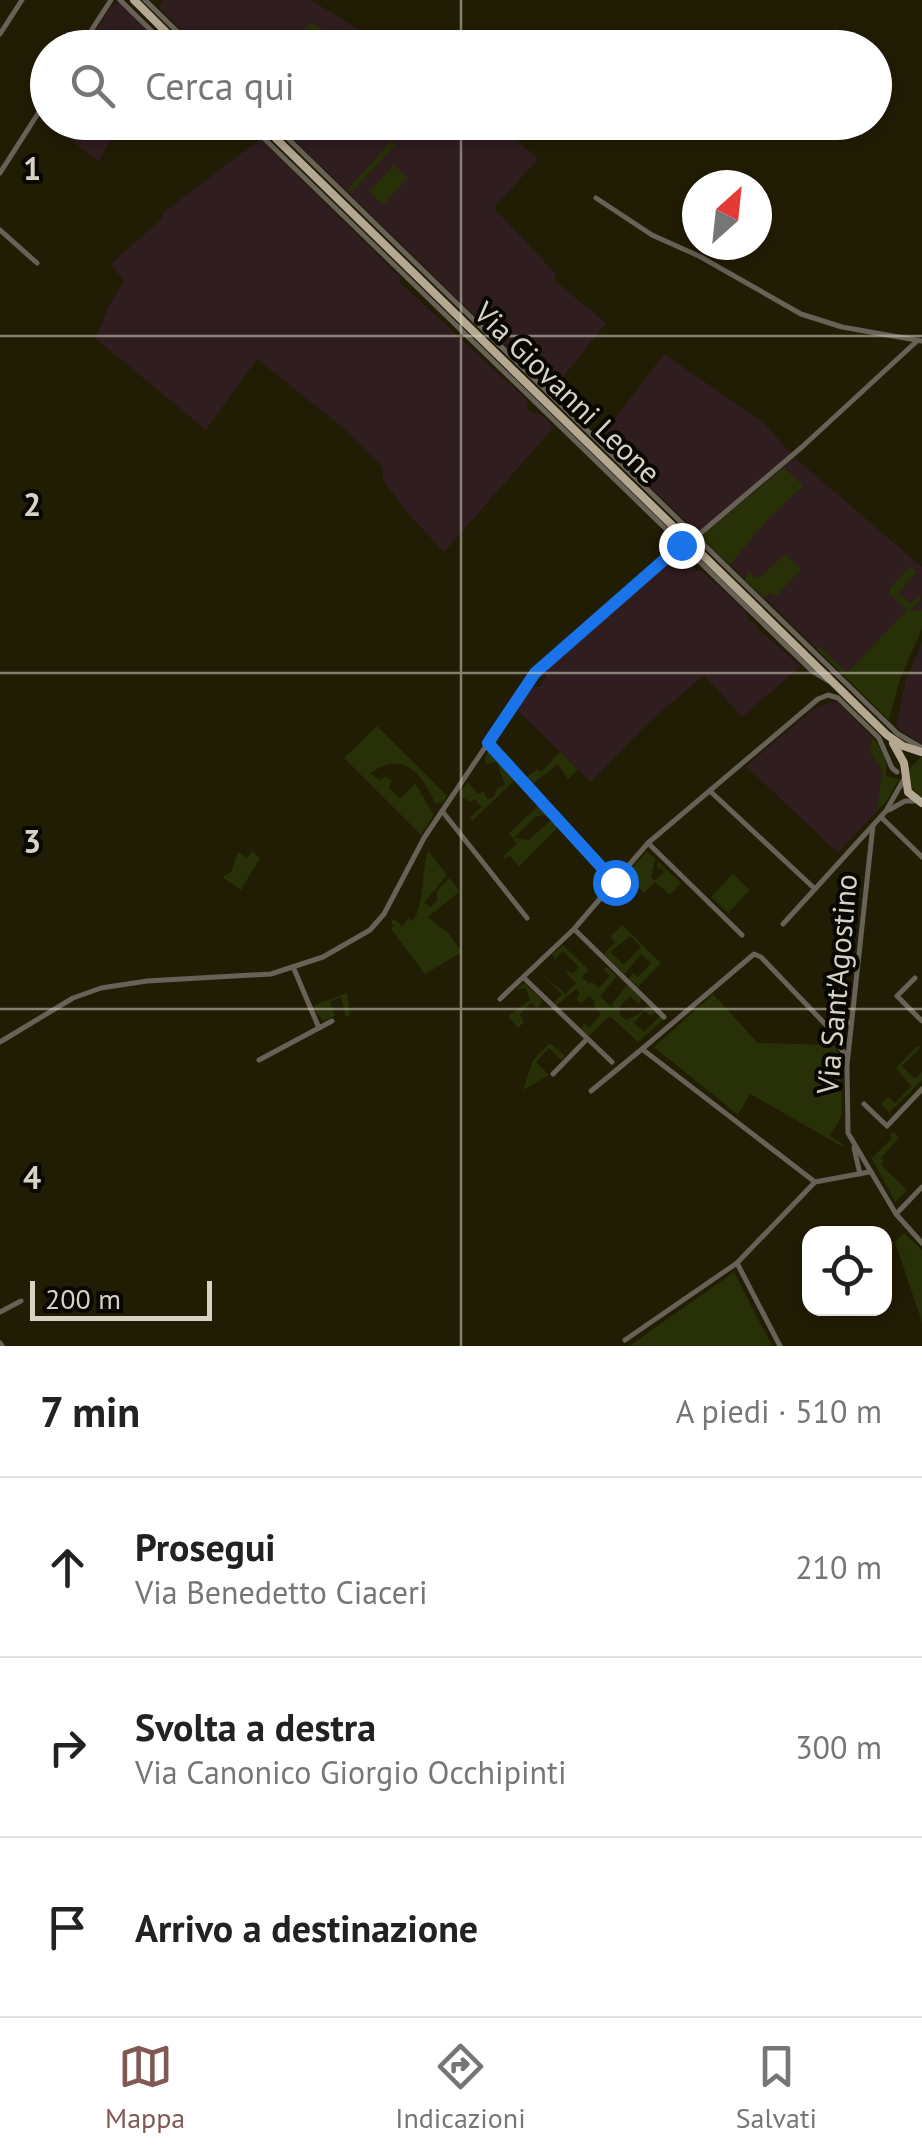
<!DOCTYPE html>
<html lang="it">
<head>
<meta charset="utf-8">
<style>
	body { margin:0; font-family:"PT Sans",sans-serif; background:#f6f6f6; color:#222 }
	.controls { position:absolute; right:30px; bottom:30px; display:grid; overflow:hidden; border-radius:20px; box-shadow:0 5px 15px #0003 }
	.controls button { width:90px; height:90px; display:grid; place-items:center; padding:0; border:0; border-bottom:2px solid #e0e0e0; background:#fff; color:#222; font:50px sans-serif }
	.compass { position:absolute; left:682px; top:170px; width:90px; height:90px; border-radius:50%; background:#fff; box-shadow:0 5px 15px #0003; rotate:27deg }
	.scale { position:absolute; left:30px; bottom:25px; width:182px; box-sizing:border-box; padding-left:10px; border:5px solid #d6d3c5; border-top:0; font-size:28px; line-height:35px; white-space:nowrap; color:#d6d3c5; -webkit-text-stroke:8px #090701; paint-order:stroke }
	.stop { position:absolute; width:30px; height:30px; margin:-22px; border:8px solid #1a73e8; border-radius:50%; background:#fff }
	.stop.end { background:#1a73e8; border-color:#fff; box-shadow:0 2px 10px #0008 }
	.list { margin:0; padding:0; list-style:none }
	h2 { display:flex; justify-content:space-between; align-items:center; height:130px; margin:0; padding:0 40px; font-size:42px }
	h2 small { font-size:32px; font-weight:400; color:#767676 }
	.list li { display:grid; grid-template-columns:65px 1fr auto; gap:30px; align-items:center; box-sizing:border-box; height:180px; padding:0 40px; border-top:2px solid #e0e0e0 }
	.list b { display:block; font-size:38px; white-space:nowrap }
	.list p { margin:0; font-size:32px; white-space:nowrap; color:#767676 }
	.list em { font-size:32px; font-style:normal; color:#767676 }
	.icon { flex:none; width:55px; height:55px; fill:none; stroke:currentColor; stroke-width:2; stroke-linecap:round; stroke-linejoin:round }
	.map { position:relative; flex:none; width:922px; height:1346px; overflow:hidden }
	.search { position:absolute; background:#fff; box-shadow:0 5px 15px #0003; left:30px; right:30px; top:30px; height:110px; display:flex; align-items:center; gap:25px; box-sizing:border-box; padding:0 35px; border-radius:55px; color:#767676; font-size:38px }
	.sheet { height:670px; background:#fff }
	nav { display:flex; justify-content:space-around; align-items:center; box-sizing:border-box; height:140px; border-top:2px solid #e0e0e0; background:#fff; font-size:28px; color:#767676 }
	nav a { display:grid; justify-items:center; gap:5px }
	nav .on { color:#815954 }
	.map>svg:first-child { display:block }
	.commercial { fill:#301d20 }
	.green { fill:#273006; fill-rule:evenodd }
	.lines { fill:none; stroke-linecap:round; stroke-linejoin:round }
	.minor { stroke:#686157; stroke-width:5 }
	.primary { stroke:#b5a892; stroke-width:8 }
	.route { stroke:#1a73e8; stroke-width:12 }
	.grid { fill:none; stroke:#d6d3c5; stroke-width:2.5; stroke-opacity:0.55 }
	.labels { text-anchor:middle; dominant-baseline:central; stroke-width:8; stroke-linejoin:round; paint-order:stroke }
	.street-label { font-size:30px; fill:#d6d3c5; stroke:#090701 }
	.grid-label { font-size:32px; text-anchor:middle; font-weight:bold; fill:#d6d3c5; stroke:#090701; stroke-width:8; stroke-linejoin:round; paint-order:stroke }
</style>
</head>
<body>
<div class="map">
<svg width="922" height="1346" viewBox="0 0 922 1346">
	<rect width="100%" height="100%" fill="#211c04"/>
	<g class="commercial">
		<polygon points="163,0 311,0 387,47 200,47 159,8"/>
		<polygon points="119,2 166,47 84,48 113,4"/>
		<polygon points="77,123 77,122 123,123 98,161 67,137"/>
		<polygon points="277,123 497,123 538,159 494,208 557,275 554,280 606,323 552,391"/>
		<polygon points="260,139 401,278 399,281 405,287 527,400 528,411 542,415 554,427 444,552 404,509 383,480 382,467 342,427 257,359 206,430 96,339 108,307 124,281 111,264 161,219 164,212"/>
		<polygon points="664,354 764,423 795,458 922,567 922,622 908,610 845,676 600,438"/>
		<polygon points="678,554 685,554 696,571 701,570 745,611 749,622 755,622 758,629 801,666 742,717 704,675 647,724 591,782 515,708 533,686 539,687 546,677 545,673 568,646"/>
		<polygon points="922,643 922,744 896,727 906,680"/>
		<polygon points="831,702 837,702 872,737 870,753 882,770 877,811 838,853 746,766 814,709"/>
	</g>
	<g class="green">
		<polygon points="310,22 334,37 327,47 304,47 296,43"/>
		<polygon points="392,140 395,145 353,191 346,191"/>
		<polygon points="394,165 408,178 383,205 369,192"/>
		<polygon points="784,467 803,486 767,520 730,565 704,540 704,534"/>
		<polygon points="786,554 801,570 776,596 768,593 764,598 745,580 748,571 757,579"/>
		<polygon points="910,566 917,571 898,593 910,603 918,596 921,599 910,611 922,610 922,629 900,679 889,720 818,650 819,646 847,673 907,610 890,594 890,588"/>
		<path d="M377,726L447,796L442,803H435C422,773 404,750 370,773L381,781L385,776L392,780L389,787L400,799L415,783L434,815L421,835L344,758Z"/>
		<path d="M872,737C881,746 889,764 886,776L899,779L888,799L877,811L882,771L870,753Z"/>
		<polygon points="490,749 517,778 472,821 470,818 481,807 475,799 470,802 459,795 468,782 478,794 484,791 487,799 494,797 497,788 505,785 497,762 486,764 485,757"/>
		<polygon points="560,752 578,770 568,779 558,764 531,785 525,778 538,769 541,772"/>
		<polygon points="922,756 922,798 908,784 908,770"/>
		<polygon points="540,804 549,814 535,817 514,838 529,840 553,818 560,825 519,867 510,856 505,859 503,856 517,844 509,833"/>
		<polygon points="252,851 260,858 241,890 222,877 231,872 238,852 247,858"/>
		<path d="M428,851L447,875L424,903L431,907L437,900V891L449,878L460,891L428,917L449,934L462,952L425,974L391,929L394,926L391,922L393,919L403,926L408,918L413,921C425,902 421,872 428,851Z"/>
		<polygon points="647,851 655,859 651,877 655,881 664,871 660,867 658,870 658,862 681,883 670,895 655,882 644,893 625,876"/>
		<polygon points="733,874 750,890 728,913 711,897"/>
		<path d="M622,925L661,963L638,987L629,978L633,973L638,977L651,963L641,954L625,974L604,954L615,942L610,937ZM630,936L641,947L624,965L610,952Z"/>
		<polygon points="563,945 589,970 582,977 589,984 592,982 599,988 610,976 604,970 607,967 617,976 600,996 614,1010 612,1004 627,985 642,1000 638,1004 630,996 620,1006 620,1015 626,1020 638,1015 648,1005 655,1012 651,1016 644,1011 634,1023 644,1032 660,1016 663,1020 638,1042 610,1016 589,1036 581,1028 585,1024 589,1028 601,1014 593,1004 595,1001 589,996 581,1003 576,999 580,994 576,989 557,1005 554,1002 562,994 537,970 566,994 576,983 566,973 568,971 573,974 579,967 563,951 555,959 552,955"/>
		<polygon points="524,983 543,1001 537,1008 531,1003 520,1014 524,1022 518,1028 508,1016 530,1000 526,988 516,990"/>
		<polygon points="347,993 350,1015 346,1017 341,997 330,1002 335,1016 323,1021 312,1006"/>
		<polygon points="713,994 758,1043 834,1045 840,1055 842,1115 830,1136 843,1144 843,1147 750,1094 738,1115 654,1047"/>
		<polygon points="550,1043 565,1056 561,1060 549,1048 536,1062 549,1075 523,1090 533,1060"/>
		<polygon points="917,1046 920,1048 902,1066 915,1079 922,1072 922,1080 889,1113 881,1104 888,1097 895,1103 911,1086 896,1068"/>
		<polygon points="893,1132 899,1137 881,1158 884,1161 881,1165 907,1190 895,1202 870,1155 873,1157 892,1138 890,1135"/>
		<polygon points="904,1233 922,1250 922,1322 895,1242"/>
		<polygon points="734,1272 772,1346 629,1346 632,1344"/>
	</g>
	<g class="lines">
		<g class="minor">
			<polyline points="120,0 169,48"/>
			<polyline points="145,0 194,48"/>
			<polyline points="0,34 22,0"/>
			<polyline points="80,48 111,0"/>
			<polyline points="247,122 812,671 829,681"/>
			<polyline points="271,122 898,734 922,748"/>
			<polyline points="0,173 48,98"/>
			<polyline points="596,198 652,235 699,256 801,314 842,327 922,341"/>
			<polyline points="0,230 37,263"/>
			<polyline points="696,537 802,447 917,341"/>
			<polyline points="488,743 614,881"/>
			<polyline points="710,791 815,889 886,811 904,779"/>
			<polyline points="889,810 905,801 915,801"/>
			<polyline points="442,811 527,918"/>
			<polyline points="881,817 922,857"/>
			<polyline points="873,825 847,1065 848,1133 896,1214 922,1243"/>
			<polyline points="648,843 742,935"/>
			<polyline points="783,924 815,889"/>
			<polyline points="574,929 664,1017"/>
			<polyline points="294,969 319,1028"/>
			<polyline points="524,978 612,1062"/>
			<polyline points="915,978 897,996 922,1021"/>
			<polyline points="500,999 574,929 648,843 818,699 828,695 838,698 879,738 892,768 897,772"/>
			<polyline points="828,1026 841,1028 849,1022"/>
			<polyline points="830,1032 846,1056"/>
			<polyline points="0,1042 73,998 101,988 147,981 271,974 323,957 370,930 384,914 424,838 535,673 681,545"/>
			<polyline points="259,1060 332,1021"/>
			<polyline points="553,1074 587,1039"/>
			<polyline points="591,1091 642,1049"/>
			<polyline points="864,1104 887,1126 922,1089"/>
			<polyline points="854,1148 860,1174"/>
			<polyline points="815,1182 642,1049 754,954 761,957 826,1025 849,1043"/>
			<polyline points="896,1214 922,1187"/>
			<polyline points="737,1263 780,1346"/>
			<polyline points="0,1312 21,1301"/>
			<polyline points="625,1340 737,1263 815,1182 869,1172"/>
			<polyline points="0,1343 2,1346"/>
		</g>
		<g class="primary">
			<polyline points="134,0 182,48"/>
			<polyline points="259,122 887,735 903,746 921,752"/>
			<polyline points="893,743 904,763 908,792 922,803"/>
		</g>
	</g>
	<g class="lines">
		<polyline class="route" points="615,882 488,743 535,673 681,545"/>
	</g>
	<path class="grid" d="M461,0V48M461,122V1346M0,336H922M0,673H922M0,1009H922"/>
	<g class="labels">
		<g class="street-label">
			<text transform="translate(568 392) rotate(44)">Via Giovanni Leone</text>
			<text transform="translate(836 984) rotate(-85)">Via Sant'Agostino</text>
		</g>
	</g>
	<g class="grid-label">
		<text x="32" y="180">1</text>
		<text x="32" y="516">2</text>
		<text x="32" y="853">3</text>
		<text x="32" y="1189">4</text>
	</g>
</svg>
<div class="controls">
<button><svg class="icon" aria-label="locate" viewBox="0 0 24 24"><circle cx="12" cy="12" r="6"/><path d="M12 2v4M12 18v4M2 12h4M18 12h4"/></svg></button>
</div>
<svg class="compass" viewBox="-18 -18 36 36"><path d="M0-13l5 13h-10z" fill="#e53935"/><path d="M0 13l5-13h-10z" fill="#767676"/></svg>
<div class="scale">200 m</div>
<div class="stop" style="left:615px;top:882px"></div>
<div class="stop end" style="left:681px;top:545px"></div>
<div class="search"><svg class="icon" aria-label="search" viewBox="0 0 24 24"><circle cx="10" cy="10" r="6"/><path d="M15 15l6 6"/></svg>Cerca qui</div>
</div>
<section class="sheet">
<h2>7 min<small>A piedi · 510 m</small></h2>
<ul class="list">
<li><svg class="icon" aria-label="ahead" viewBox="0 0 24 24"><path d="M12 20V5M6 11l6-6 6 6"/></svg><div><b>Prosegui</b><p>Via Benedetto Ciaceri</p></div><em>210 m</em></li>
<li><svg class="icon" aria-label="right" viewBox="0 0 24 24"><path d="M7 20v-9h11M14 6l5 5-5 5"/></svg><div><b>Svolta a destra</b><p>Via Canonico Giorgio Occhipinti</p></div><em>300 m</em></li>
<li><svg class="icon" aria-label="arrive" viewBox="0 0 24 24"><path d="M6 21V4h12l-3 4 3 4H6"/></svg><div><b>Arrivo a destinazione</b></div></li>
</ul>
</section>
<nav>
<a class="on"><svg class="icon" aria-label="map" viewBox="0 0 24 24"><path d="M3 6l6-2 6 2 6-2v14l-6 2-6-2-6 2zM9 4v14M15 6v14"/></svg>Mappa</a>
<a><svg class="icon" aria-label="directions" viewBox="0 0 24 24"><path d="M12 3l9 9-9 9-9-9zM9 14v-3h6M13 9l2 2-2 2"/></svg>Indicazioni</a>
<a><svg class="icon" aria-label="saved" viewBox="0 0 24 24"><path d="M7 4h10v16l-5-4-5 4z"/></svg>Salvati</a>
</nav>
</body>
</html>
